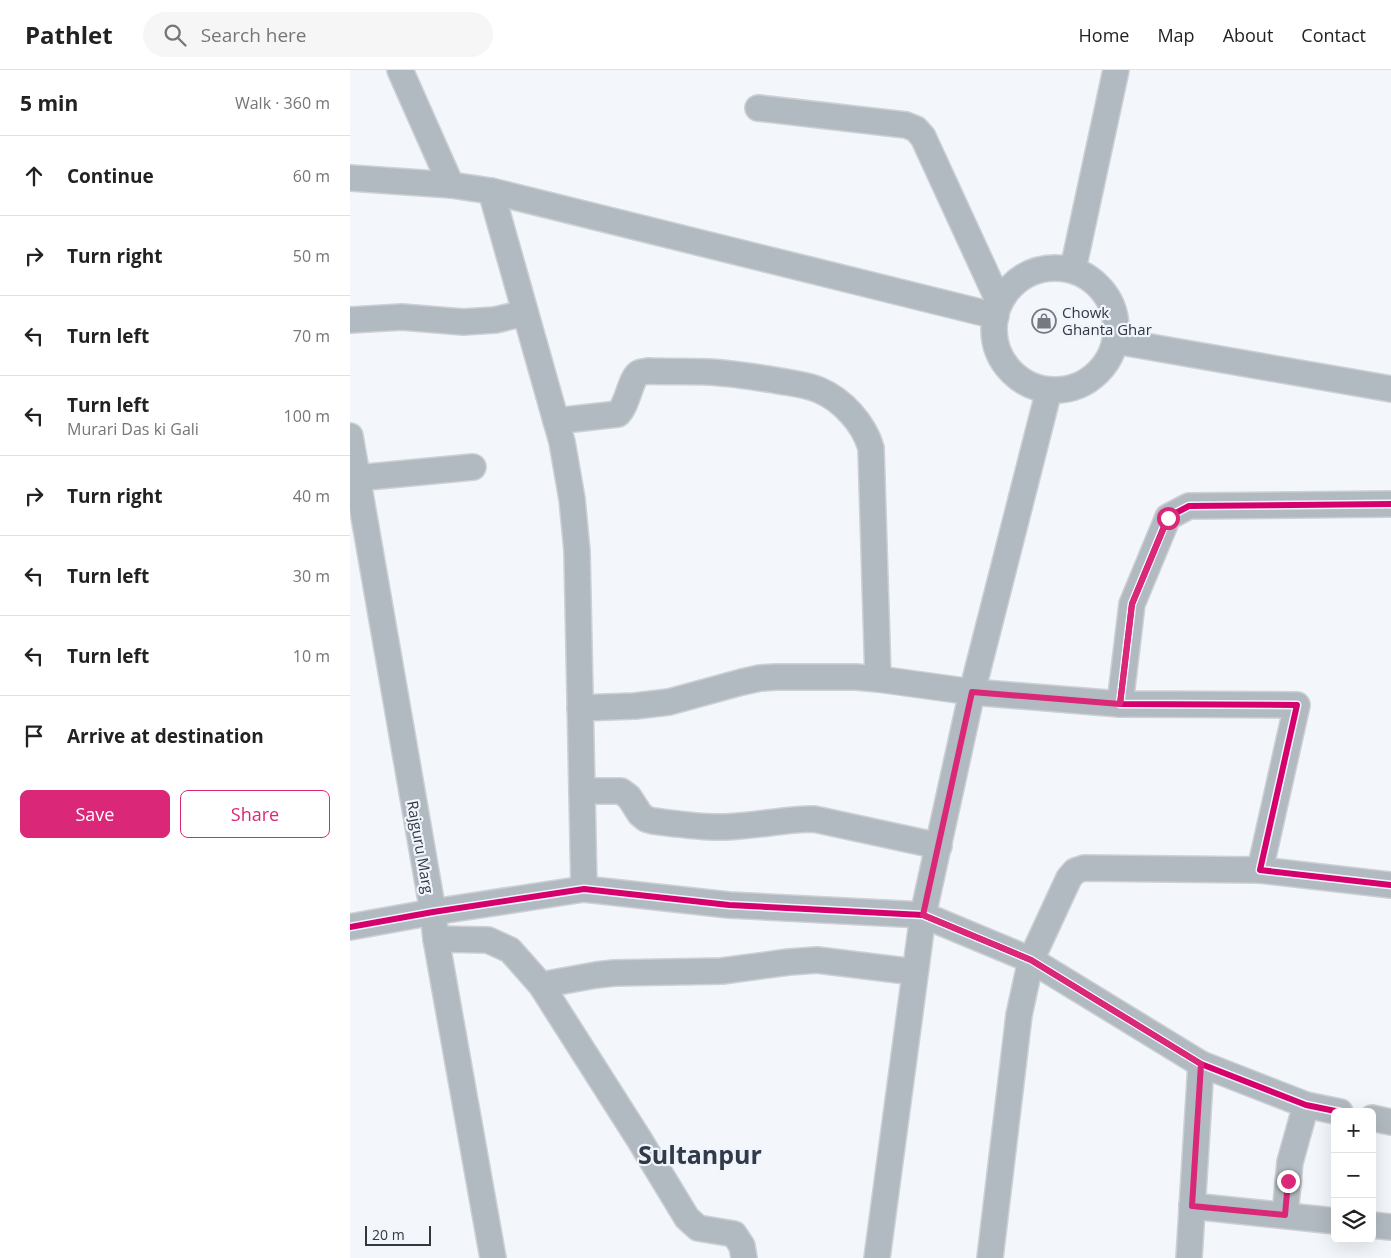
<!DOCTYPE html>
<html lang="en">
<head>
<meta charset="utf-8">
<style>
	body { margin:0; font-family:"Open Sans",sans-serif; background:#f6f6f6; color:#222 }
	.controls { position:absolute; right:15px; bottom:15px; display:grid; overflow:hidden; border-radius:8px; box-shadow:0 5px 20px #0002 }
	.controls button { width:45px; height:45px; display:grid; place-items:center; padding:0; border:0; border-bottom:1px solid #e0e0e0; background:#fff; color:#222; font:25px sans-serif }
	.scale { position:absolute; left:15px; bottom:12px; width:66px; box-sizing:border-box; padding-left:5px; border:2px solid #33373f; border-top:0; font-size:14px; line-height:18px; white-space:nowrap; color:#33373f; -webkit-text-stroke:4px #f0f5fd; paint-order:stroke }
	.stop { position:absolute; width:15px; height:15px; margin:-11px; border:4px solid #db2777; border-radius:50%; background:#fff }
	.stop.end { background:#db2777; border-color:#fff; box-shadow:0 1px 5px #0008 }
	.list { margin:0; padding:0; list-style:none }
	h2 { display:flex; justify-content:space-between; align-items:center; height:65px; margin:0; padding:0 20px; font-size:21px }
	h2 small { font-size:16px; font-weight:400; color:#767676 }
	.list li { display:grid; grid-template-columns:32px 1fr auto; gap:15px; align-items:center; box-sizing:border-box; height:80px; padding:0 20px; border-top:1px solid #e0e0e0 }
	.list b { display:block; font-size:19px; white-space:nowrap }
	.list p { margin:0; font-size:16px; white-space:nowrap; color:#767676 }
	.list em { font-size:16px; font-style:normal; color:#767676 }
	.actions { display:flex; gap:10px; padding:15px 20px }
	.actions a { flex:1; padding:11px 0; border:1px solid #db2777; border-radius:8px; text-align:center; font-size:18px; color:#db2777 }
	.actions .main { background:#db2777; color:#fff }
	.icon { flex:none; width:28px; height:28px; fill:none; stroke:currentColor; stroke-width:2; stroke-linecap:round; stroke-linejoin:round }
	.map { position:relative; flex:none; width:1041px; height:1188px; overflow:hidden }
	header { display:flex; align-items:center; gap:30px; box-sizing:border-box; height:70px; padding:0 25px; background:#fff; border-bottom:1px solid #e0e0e0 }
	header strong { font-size:24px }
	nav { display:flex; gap:28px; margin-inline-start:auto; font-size:18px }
	.search { width:350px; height:45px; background:#f6f6f6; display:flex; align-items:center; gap:12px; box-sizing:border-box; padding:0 18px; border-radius:28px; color:#767676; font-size:19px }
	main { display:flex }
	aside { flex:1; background:#fff }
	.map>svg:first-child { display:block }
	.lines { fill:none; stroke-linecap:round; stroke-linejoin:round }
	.minor-casing { stroke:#cdd0d4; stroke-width:28 }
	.minor { stroke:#b2bac1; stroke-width:25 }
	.cycleway-casing { stroke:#f0f5fd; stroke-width:9 }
	.cycleway { stroke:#d6006c; stroke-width:6 }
	.route { stroke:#db2777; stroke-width:6 }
	.labels { text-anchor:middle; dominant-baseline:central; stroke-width:4.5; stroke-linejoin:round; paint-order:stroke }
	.poi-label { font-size:15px; fill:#33373f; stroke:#f0f5fd; text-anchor:start }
	.street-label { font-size:15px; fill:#33373f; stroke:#f0f5fd }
	.town-label { font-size:25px; font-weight:bold; fill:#313a49; stroke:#f0f5fd }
</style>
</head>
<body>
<header>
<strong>Pathlet</strong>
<div class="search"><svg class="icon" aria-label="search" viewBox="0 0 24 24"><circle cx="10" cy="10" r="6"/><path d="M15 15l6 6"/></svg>Search here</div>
<nav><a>Home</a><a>Map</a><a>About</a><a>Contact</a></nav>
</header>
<main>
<aside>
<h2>5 min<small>Walk · 360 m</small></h2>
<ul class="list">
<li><svg class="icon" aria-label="ahead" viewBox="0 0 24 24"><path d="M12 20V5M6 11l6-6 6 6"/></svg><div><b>Continue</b></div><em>60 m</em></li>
<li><svg class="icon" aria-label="right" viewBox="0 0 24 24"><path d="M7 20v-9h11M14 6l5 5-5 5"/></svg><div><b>Turn right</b></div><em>50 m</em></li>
<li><svg class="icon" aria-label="left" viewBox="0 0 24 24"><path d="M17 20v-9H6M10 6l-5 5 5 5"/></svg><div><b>Turn left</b></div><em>70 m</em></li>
<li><svg class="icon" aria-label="left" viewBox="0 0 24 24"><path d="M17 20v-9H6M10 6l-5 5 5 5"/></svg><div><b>Turn left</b><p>Murari Das ki Gali</p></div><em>100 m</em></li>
<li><svg class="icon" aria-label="right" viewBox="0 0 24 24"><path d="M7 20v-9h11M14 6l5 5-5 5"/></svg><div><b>Turn right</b></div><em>40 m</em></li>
<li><svg class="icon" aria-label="left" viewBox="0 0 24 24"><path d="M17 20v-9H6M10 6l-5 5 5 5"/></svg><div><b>Turn left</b></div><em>30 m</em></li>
<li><svg class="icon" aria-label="left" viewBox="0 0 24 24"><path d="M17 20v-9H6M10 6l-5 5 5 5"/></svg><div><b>Turn left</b></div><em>10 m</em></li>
<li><svg class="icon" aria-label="arrive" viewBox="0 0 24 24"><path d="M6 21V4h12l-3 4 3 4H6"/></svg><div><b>Arrive at destination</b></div></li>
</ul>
<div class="actions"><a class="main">Save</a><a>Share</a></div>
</aside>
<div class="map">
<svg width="1041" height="1188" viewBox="0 0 1041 1188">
	<rect width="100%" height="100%" fill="#f3f6fa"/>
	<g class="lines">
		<g class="minor-casing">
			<g id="minor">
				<polyline points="50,0 101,115"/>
				<polyline points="408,38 556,55 566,59 573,67 649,232"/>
				<polyline points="0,108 101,115 141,121 646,246"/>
				<polyline points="141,121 212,372 222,429 227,481 234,819"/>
				<circle cx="705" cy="259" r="61"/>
				<polyline points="723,199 766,0"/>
				<polyline points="0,250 52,247 113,252 145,250 175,243"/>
				<polyline points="766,271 1041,319"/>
				<path d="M206,351L268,344C278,334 280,309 289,303C291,302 295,302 298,301C318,302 339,301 359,302C381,303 403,307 424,310C439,313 455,314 469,320C493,330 514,354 521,378L528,609"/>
				<polyline points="0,366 83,842 86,869 143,1188"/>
				<polyline points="7,408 123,397"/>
				<polyline points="1041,434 839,436 818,447 782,534 770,634 947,635 910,800 1041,815"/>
				<polyline points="230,638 285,636 319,632 392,612 410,608 427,607 506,607 528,609 622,622 770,634"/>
				<path d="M232,721H271L279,727L290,744L296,749L303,751C327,754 352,758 376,757C406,756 435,749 464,749L589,776"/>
				<polyline points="0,857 83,842 234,819 379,835 573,845 681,890 851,994 956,1035 990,1042"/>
				<polyline points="86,869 138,870 160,880 191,915 289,1069 337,1148 348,1158 384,1164 392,1176 394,1188"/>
				<polyline points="191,915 246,905 264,903 372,901 439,892 467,890 565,902"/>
				<polyline points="1022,1048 1041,1052"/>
				<polyline points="842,1136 985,1151"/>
				<polyline points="935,1145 940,1092 956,1035"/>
				<polyline points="1022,1155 1041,1157"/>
				<polyline points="527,1188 573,845 622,622 699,320"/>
				<polyline points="640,1188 669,945 681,890 719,808 725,801 734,798 910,800"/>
				<polyline points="839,1188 851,994"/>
			</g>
		</g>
		<use href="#minor" class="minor"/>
		<g class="cycleway-casing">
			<g id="cycleway">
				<polyline points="1041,434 839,436 818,447 782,534 770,634 947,635 910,800 1041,815"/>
				<polyline points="0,857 83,842 234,819 379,835 573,845 681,890 851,994 956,1035 990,1042"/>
			</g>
		</g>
		<use href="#cycleway" class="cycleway"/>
	</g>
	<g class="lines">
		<polyline class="route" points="818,448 782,534 770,634 622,622 573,845 681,890 851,994 842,1136 935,1145 938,1111"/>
	</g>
	<defs>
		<g id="shop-ring" transform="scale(1.25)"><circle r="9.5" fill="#f0f5fd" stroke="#767a80" stroke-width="1.5"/><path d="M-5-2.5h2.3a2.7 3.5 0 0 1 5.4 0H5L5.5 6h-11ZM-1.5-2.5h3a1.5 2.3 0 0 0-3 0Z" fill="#767a80"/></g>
	</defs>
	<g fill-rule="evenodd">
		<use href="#shop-ring" x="694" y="251"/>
	</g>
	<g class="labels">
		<g class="poi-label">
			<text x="712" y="242">Chowk<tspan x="712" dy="17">Ghanta Ghar</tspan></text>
		</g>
		<g class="street-label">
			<text transform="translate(71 777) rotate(80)">Rajguru Marg</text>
		</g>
		<g class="town-label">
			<text x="350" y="1084">Sultanpur</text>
		</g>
	</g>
</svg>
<div class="controls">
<button>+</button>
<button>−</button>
<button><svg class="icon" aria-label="layers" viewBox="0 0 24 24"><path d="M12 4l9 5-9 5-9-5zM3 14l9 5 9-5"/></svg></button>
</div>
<div class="scale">20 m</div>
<div class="stop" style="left:818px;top:448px"></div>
<div class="stop end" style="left:938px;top:1111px"></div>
</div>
</main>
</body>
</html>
